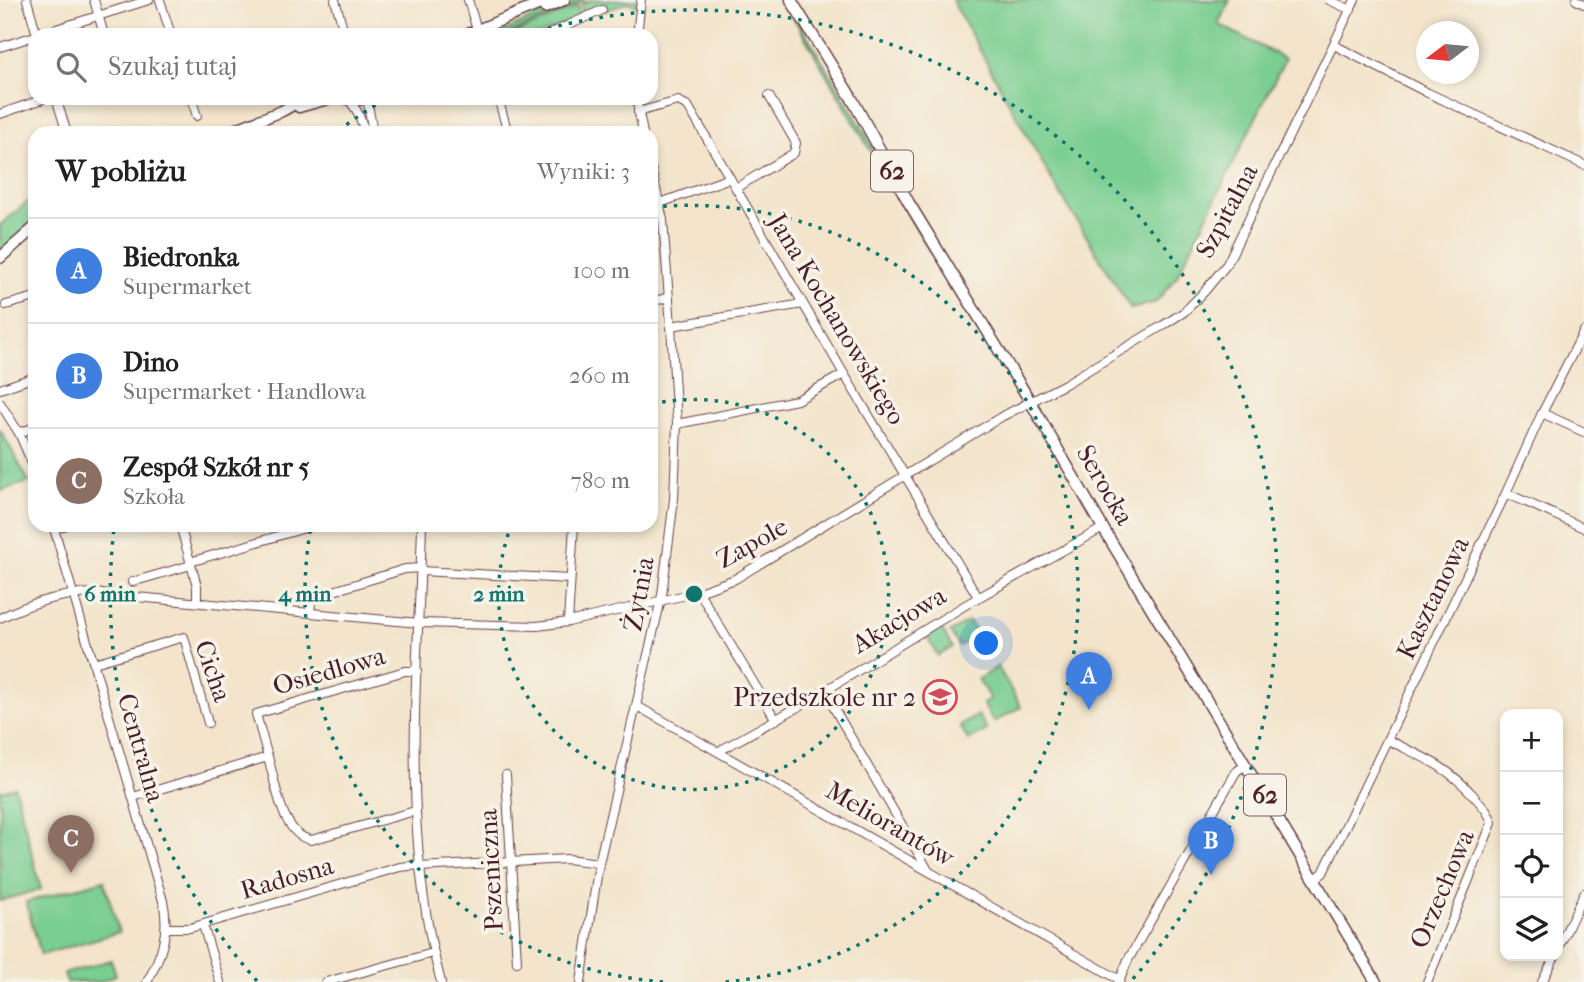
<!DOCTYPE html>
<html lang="pl">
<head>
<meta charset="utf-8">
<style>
	body { margin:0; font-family:"IM FELL French Canon",serif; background:#f2f2f2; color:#202124 }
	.controls { position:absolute; right:21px; bottom:21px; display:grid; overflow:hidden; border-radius:14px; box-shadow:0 4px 10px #0003 }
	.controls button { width:63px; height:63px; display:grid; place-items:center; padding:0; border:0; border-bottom:2px solid #e0e0e0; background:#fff; color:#202124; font:35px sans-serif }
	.compass { position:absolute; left:1416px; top:21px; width:63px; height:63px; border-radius:50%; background:#fff; box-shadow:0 4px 10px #0003; rotate:254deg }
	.you { position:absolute; left:987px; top:644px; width:24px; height:24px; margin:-18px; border:5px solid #fff; border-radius:50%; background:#1a73e8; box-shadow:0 0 0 10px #1a73e833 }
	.badge { display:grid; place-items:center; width:46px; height:46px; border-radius:50%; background:#0f766e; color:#fff; font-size:23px; font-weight:700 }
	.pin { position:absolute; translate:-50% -58px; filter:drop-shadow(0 2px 4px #0008) }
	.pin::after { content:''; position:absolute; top:37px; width:24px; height:21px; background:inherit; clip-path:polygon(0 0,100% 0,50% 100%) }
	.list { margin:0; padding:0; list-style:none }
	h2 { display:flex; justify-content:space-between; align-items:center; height:91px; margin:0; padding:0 28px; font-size:30px }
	h2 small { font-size:23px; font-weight:400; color:#757577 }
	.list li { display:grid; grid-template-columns:46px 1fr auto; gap:21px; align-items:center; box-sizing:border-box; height:105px; padding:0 28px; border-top:2px solid #e0e0e0 }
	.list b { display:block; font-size:26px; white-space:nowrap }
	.list p { margin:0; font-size:23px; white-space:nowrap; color:#757577 }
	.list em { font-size:23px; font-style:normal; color:#757577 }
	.icon { flex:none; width:38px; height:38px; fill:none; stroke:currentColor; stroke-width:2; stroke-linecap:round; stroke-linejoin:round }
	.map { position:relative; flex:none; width:1584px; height:982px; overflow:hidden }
	.search { position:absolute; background:#fff; box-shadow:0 4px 10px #0003; left:28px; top:28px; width:630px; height:77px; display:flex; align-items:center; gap:18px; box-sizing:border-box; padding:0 24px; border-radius:21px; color:#757577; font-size:26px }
	.panel { position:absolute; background:#fff; box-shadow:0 4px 10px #0003; left:28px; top:126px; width:630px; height:406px; border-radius:21px }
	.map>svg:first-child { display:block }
	.green { fill:#7ace91; stroke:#62765e; stroke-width:2 }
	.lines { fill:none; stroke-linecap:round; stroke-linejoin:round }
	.minor-casing { stroke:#633d43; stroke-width:10 }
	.major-casing { stroke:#633d43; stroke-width:13 }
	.minor { stroke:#fff; stroke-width:8 }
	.major { stroke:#fff; stroke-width:10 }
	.ring { fill:none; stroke:#0f766e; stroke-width:3.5; stroke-dasharray:3.5 7 }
	.labels { text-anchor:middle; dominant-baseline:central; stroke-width:7; stroke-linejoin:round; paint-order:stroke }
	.shield { fill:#f7f3e8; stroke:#7e5f64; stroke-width:2 }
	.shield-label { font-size:24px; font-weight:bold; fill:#4a1f2b }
	.street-label { font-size:26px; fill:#4a1f2b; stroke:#f7f3e8 }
	.poi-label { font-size:26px; fill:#4a1f2b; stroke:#f7f3e8; text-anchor:end }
	.centre { fill:#0f766e; stroke:#f7f3e8; stroke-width:3.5 }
	.ring-label { font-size:21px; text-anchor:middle; font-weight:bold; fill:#0f766e; stroke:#f7f3e8; stroke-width:7; stroke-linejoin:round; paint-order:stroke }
</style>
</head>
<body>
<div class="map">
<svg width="1584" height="982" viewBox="0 0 1584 982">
	<rect width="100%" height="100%" fill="#f7f3e8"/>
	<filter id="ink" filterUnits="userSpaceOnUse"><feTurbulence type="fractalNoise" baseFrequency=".0143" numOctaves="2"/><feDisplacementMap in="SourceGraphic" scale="14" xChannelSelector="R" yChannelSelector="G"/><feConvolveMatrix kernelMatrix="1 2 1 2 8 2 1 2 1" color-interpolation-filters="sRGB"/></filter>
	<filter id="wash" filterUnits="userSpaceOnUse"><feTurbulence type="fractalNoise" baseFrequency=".00686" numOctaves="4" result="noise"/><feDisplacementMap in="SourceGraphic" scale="28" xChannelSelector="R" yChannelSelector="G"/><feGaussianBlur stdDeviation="1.57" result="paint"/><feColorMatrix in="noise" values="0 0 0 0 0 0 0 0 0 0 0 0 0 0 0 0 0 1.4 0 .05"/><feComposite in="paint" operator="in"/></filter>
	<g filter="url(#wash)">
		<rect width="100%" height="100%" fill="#f3e4cb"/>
		<g class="green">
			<path d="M569,0H585L506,35H495C521,25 544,11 569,0Z"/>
			<polygon points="591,0 638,0 637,7 628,2 605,11 602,6 581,18 582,4"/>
			<path d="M783,0H786L864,131L933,254H931C881,170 833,85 783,0Z"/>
			<polygon points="952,0 1230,0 1218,24 1285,59 1176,278 1156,302 1131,309 1050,177"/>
			<polygon points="578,6 578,19 538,35 511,35"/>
			<polygon points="35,196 35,221 0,251 0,225"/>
			<polygon points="0,429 29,482 0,491"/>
			<polygon points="969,621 978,635 959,646 950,632"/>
			<polygon points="941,628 952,647 938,656 927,637"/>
			<polygon points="998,667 1021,707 994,722 983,704 990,699 978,679"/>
			<polygon points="978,715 987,730 968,740 960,726"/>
			<polygon points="15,787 41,889 0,901 0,791"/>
			<polygon points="104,880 119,932 41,955 26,902"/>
			<polygon points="111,960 116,975 100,982 67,982 64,974"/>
		</g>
	</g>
	<g filter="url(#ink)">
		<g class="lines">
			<g class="minor-casing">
				<g id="minor">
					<polyline points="27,0 37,35"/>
					<polyline points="94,0 104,35"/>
					<polyline points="160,0 171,35"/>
					<polyline points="335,0 345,35"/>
					<polyline points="468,0 477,30"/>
					<polyline points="1329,0 1351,10"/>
					<polyline points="1576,0 1584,4"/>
					<polyline points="37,35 149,0"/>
					<polyline points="547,35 602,10"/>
					<polyline points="637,35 641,0"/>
					<polyline points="1334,45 1428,93 1584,165"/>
					<polyline points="0,47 35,36"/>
					<polyline points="56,98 67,133"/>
					<polyline points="191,98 197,116"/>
					<polyline points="367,98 373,133"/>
					<polyline points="498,98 508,133"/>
					<polyline points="636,98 643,133"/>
					<polyline points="349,100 357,111 366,133"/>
					<polyline points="638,112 678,101 688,106 844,374 978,597"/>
					<polyline points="0,114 46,98"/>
					<polyline points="736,188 794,153 796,143 769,96"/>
					<polyline points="660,203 730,178"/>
					<polyline points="651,302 669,297"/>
					<polyline points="6,305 35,297"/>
					<polyline points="671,326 803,304"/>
					<polyline points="0,389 35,377"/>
					<polyline points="0,403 19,433 35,470"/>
					<polyline points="1542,413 1584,432"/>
					<polyline points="677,424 797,400 844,374"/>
					<polyline points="19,433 35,427"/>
					<polyline points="1506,493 1584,528"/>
					<path d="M53,525L163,901C170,931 162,955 147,982"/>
					<polyline points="180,525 197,586 197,601"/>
					<path d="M422,525C418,678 400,833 441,982"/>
					<polyline points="54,529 66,525"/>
					<polyline points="190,562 315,525"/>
					<polyline points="421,571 570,579"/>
					<polyline points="132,582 191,565"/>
					<polyline points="699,592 776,720"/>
					<polyline points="310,612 311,602 314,597 405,569 421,568"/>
					<path d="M0,618C30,603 60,594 93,593L419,623L537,626L568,622L699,592L735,579L1001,417L1065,384L1162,326L1184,312L1204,292L1227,264L1355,0"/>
					<polyline points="568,622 574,525"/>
					<polyline points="94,663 184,637 208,723"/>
					<polyline points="824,691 928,870"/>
					<polyline points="637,706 1120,980"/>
					<path d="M1388,740C1424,758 1446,765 1474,796C1482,805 1489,812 1492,823L1427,982"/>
					<polyline points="719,751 805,703 967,604 1103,528"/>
					<polyline points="268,757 256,714 405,671 417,671"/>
					<polyline points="506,775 517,962"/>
					<path d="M133,797L268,757C276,783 281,835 311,840L415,811"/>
					<polyline points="419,867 567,859 599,863"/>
					<polyline points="1315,879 1323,873 1506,493 1542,413 1584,331"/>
					<polyline points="203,925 220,982"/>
					<polyline points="166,928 190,928 400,867 419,865"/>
					<polyline points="1558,949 1584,893"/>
					<polyline points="326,982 433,953"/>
					<polyline points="581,982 599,863 662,595 674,499 677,424 671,326 663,220 651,167"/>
					<polyline points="1119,982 1128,960 1236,772 1246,764"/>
					<polyline points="1542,982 1555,956"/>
				</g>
			</g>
			<g class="major-casing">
				<g id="major">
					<polyline points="791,0 851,97 909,203 1030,401 1103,528 1376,982"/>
					<polyline points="545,8 564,0"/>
					<polyline points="465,35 550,0"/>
					<polyline points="344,98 354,101 364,98"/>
					<polyline points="299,107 331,98"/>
					<polyline points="226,133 282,111 305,98"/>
					<polyline points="0,258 35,227"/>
				</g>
			</g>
			<use href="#minor" class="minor"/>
			<use href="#major" class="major"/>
		</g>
	</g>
	<g class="ring">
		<path d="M652 404A195 195 0 1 1 511 526"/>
		<path d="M663 982A389 389 0 0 1 311 526M653 207A389 389 0 1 1 725 982"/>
		<path d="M257 981A584 584 0 0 1 114 528M338 131A584 584 0 0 1 385 99M528 34A584 584 0 0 1 1131 981"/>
	</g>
	<defs>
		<g id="school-ring" transform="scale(1.75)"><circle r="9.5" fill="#f7f3e8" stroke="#d1495b" stroke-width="1.5"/><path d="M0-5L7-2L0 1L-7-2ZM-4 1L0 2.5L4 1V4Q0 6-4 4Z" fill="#d1495b"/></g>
	</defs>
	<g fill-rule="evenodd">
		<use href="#school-ring" x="940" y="697"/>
	</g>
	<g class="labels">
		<g class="shield">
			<rect x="871" y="150.5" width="42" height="41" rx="5"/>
			<rect x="1244" y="774.5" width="42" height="41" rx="5"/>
		</g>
		<g class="shield-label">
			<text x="892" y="171">62</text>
			<text x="1265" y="795">62</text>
		</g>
		<g class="street-label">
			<text transform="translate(1227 211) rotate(-62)">Szpitalna</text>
			<text transform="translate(837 319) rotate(59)">Jana Kochanowskiego</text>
			<text transform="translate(1105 485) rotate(60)">Serocka</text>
			<text transform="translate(752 543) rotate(-29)">Zapole</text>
			<text transform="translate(639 594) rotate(-80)">Żytnia</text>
			<text transform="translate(1433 598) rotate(-64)">Kasztanowa</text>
			<text transform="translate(899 620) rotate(-31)">Akacjowa</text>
			<text transform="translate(213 671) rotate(71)">Cicha</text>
			<text transform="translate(329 671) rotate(-16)">Osiedlowa</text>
			<text transform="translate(141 748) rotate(74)">Centralna</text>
			<text transform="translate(890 824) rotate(30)">Meliorantów</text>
			<text transform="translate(491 870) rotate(-93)">Pszeniczna</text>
			<text transform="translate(287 878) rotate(-16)">Radosna</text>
			<text transform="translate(1442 889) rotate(-67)">Orzechowa</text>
		</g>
		<g class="poi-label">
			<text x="916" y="697">Przedszkole nr 2</text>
		</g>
	</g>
	<circle cx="694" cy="594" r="10" class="centre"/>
	<g class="ring-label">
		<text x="305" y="601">4 min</text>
		<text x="499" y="601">2 min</text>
		<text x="110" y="601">6 min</text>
	</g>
</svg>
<div class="controls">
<button>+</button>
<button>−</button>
<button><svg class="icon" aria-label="locate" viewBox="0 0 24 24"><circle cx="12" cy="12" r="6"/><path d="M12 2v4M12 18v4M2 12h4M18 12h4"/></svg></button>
<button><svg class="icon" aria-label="layers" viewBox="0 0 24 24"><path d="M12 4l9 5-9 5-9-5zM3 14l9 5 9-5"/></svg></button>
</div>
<svg class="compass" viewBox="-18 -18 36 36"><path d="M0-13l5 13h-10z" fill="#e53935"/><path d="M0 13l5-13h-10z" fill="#757577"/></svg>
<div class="you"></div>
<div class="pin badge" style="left:1089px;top:710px;background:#3f7fe0">A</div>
<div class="pin badge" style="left:1211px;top:875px;background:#3f7fe0">B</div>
<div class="pin badge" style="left:71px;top:873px;background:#8d6e63">C</div>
<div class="search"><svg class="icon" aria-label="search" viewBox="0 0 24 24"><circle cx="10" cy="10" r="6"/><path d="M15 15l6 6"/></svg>Szukaj tutaj</div>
<section class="panel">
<h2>W pobliżu<small>Wyniki: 3</small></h2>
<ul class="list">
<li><span class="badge" style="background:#3f7fe0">A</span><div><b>Biedronka</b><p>Supermarket</p></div><em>100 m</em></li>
<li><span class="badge" style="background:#3f7fe0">B</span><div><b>Dino</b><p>Supermarket · Handlowa</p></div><em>260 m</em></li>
<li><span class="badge" style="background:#8d6e63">C</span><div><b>Zespół Szkół nr 5</b><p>Szkoła</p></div><em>780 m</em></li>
</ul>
</section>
</div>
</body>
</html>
